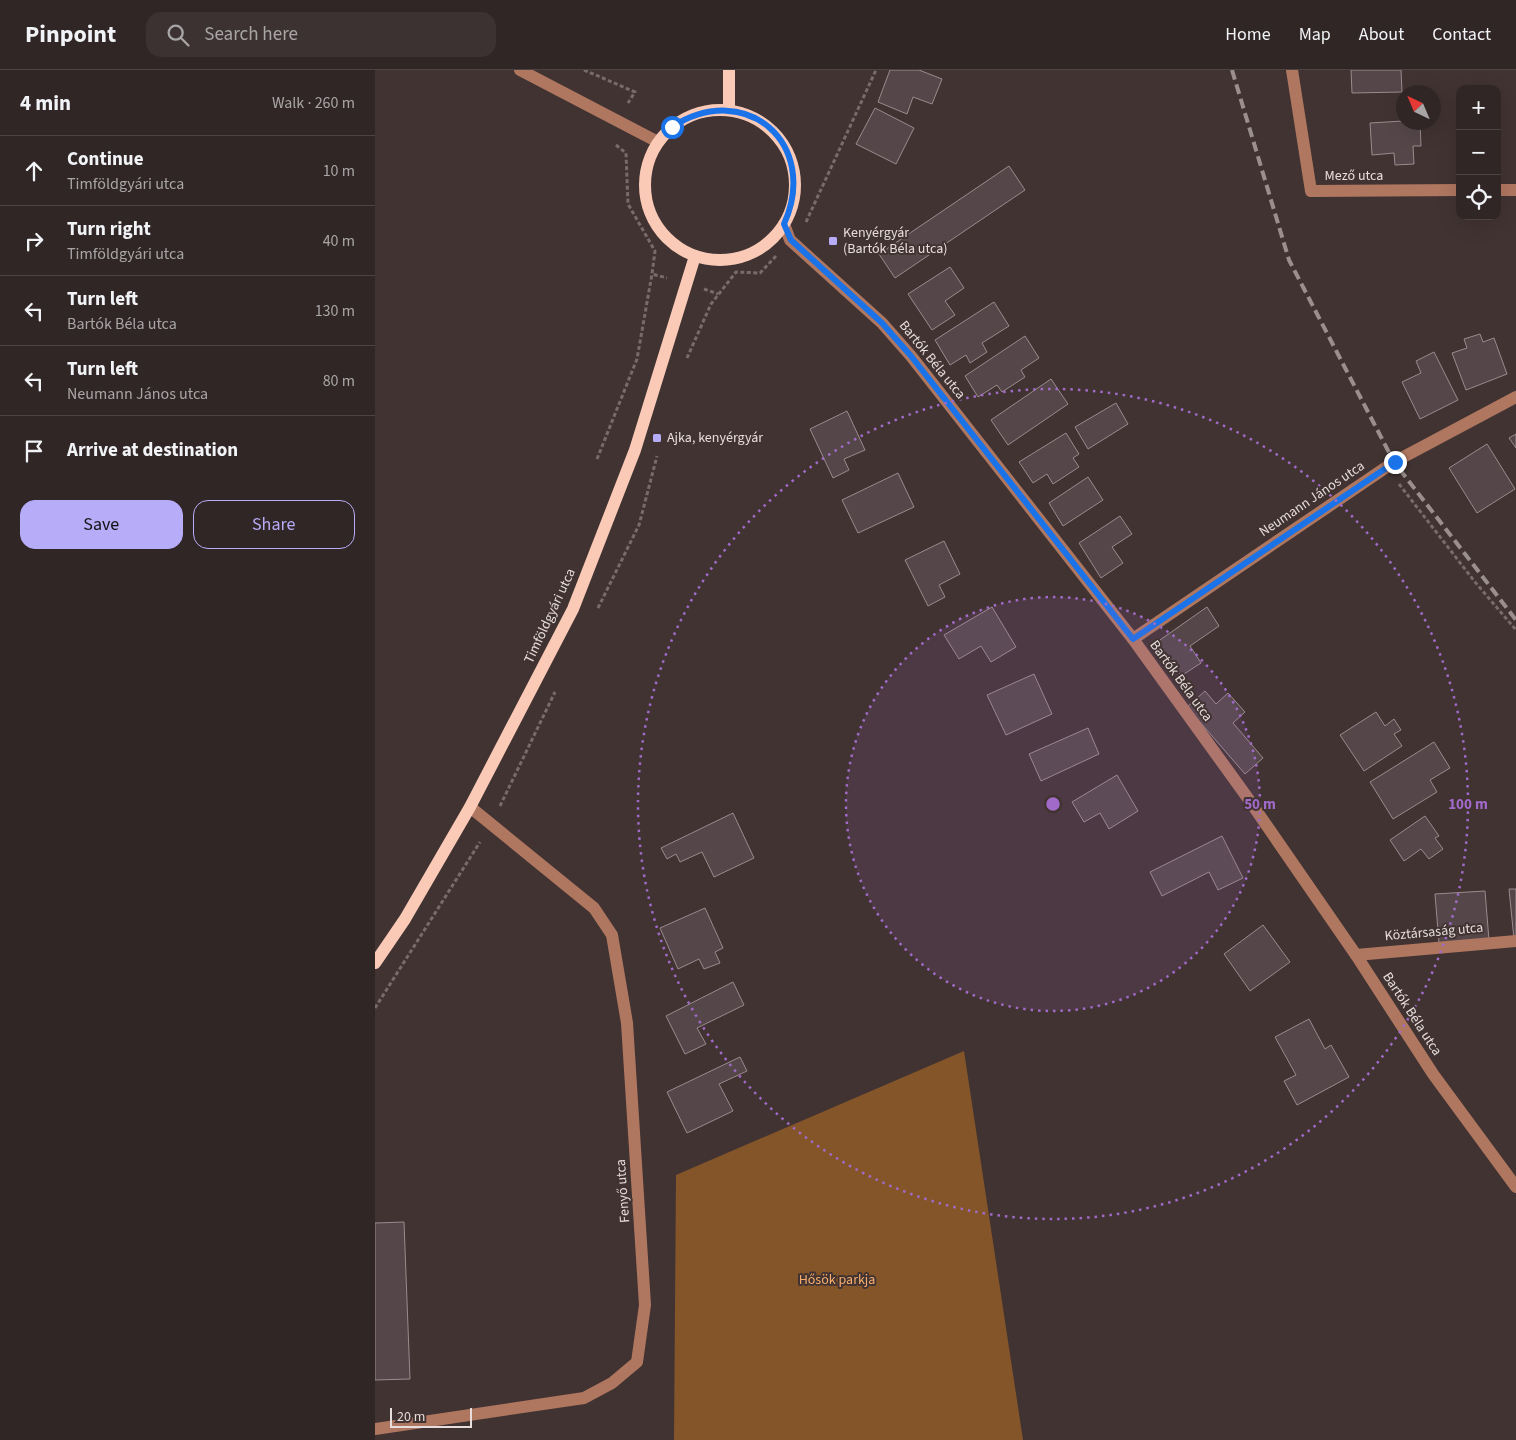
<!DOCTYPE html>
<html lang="en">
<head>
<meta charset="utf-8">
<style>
	body { margin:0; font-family:"Source Sans 3",sans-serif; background:#3d3232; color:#f1f3f6 }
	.controls { position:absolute; right:15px; top:15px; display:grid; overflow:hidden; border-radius:10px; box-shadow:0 5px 20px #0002 }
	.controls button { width:45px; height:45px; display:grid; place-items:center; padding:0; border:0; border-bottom:1px solid #4c4343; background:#312626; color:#f1f3f6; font:25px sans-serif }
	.compass { position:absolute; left:1021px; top:15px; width:45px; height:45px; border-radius:50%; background:#312626; box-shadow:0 5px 20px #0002; rotate:316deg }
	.scale { position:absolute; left:15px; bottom:12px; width:82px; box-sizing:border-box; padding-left:5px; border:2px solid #e7dddc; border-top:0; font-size:14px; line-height:18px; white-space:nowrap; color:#e7dddc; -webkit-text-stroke:4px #413332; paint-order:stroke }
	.stop { position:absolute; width:15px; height:15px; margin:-11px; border:4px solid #1a73e8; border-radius:50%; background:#fff }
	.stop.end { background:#1a73e8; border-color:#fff; box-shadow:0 1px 5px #0008 }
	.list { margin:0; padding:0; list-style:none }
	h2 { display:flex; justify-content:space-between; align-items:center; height:65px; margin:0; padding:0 20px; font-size:21px }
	h2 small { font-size:16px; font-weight:400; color:#a8a5a7 }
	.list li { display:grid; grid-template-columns:32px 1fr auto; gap:15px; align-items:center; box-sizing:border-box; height:70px; padding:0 20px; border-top:1px solid #4c4343 }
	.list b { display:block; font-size:19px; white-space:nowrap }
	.list p { margin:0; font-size:16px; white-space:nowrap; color:#a8a5a7 }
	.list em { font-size:16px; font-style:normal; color:#a8a5a7 }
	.actions { display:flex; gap:10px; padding:15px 20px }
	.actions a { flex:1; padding:11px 0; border:1px solid #b6acf8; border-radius:15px; text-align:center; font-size:18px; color:#b6acf8 }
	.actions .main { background:#b6acf8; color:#111 }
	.icon { flex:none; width:28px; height:28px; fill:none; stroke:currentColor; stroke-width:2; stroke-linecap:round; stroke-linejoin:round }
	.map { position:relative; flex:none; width:1141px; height:1370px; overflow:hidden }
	header { display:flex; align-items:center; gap:30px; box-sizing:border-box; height:70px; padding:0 25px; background:#312626; border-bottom:1px solid #4c4343 }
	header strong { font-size:24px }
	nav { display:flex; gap:28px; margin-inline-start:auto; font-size:18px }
	.search { width:350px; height:45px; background:#3d3232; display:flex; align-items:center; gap:12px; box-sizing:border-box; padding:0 18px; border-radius:15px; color:#a8a5a7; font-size:19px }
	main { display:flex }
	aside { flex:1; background:#312626 }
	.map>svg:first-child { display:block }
	.green { fill:#85552a }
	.building { fill:#554749; stroke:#9b8a8e }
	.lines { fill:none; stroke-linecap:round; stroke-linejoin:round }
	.path { stroke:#786c6b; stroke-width:3; stroke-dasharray:4 2.5; stroke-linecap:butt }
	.minor { stroke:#b07760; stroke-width:12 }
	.major { stroke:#facab7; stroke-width:12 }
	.rail { stroke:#9b8f8e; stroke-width:4; stroke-dasharray:10 5; stroke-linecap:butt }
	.route { stroke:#1a73e8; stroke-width:6 }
	.ring { fill:none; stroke:#a16ac9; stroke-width:2.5; stroke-dasharray:2.5 5 }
	.poi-dot { fill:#b6acf8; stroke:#413332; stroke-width:2 }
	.labels { text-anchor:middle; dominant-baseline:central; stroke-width:4; stroke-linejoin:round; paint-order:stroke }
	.street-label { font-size:14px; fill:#e7dddc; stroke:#413332 }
	.poi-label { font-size:14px; fill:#e7dddc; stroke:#413332; text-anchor:start }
	.park-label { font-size:14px; fill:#f7ae6e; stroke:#413332 }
	.centre { fill:#a16ac9; stroke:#413332; stroke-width:2.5 }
	.ring-label { font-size:15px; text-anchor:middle; font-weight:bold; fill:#a16ac9; stroke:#413332; stroke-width:4; stroke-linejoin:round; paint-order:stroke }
</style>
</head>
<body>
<header>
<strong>Pinpoint</strong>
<div class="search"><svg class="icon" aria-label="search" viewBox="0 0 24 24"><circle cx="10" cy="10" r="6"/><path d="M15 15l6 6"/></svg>Search here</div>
<nav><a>Home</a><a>Map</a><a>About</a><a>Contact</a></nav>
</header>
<main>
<aside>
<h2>4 min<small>Walk · 260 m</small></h2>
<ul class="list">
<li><svg class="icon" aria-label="ahead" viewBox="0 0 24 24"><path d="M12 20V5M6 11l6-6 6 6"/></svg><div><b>Continue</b><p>Timföldgyári utca</p></div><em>10 m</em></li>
<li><svg class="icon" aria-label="right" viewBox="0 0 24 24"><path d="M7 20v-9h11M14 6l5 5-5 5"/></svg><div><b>Turn right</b><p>Timföldgyári utca</p></div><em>40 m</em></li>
<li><svg class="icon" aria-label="left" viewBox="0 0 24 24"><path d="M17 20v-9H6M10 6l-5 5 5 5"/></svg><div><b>Turn left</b><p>Bartók Béla utca</p></div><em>130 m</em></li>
<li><svg class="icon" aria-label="left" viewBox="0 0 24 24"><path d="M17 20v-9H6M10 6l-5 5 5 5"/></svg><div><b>Turn left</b><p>Neumann János utca</p></div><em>80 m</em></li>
<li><svg class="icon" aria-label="arrive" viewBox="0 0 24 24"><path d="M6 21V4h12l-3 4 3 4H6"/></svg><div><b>Arrive at destination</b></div></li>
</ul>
<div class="actions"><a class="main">Save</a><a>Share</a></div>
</aside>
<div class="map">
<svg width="1141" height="1370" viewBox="0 0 1141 1370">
	<rect width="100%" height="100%" fill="#413332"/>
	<polygon class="green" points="589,981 648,1370 299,1370 301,1105"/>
	<g class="building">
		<polygon points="515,0 544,0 567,9 557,34 538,27 532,44 503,32"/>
		<polygon points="976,0 1026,0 1027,22 977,23"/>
		<polygon points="500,38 539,58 521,94 481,74"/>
		<polygon points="1028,51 1045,52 1046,76 1038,76 1039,94 1020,95 1019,83 997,85 995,53"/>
		<polygon points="634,96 650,120 520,208 504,184"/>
		<polygon points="575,197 589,218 570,231 580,245 557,260 533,224"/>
		<polygon points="619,232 634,256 607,273 612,282 595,293 591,285 575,295 560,270"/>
		<polygon points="1105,264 1108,272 1119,268 1132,304 1091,320 1077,283 1092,278 1089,269"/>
		<polygon points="650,266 664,288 646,300 650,307 627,322 622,315 603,327 590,306"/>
		<polygon points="1059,282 1083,330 1045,349 1027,312 1046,303 1041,291"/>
		<polygon points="676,309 693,334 633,375 616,350"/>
		<polygon points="741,333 753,354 713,379 700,357"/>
		<polygon points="472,341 490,380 469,389 474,400 458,408 435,359"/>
		<polygon points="691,363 704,384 698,388 704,397 678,414 672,404 658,413 644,392"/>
		<polygon points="1141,364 1141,378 1134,368"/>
		<polygon points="1112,374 1140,419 1102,443 1074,398"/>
		<polygon points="523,403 539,437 483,463 467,430"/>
		<polygon points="713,407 728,430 688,456 674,433"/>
		<polygon points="745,446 757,464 737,477 748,493 726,508 704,473"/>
		<polygon points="569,471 585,504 564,515 570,527 553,536 530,490"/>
		<polygon points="617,537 641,577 616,592 606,576 584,589 569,565"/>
		<polygon points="832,537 844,556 815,576 826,593 806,606 782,572"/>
		<polygon points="659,604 677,644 631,665 612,625"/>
		<polygon points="830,621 841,634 853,623 870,642 858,653 888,688 870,704 812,637"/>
		<polygon points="1001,642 1010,656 1019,649 1026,660 1019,664 1027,676 989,701 965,665"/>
		<polygon points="713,658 724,684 666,711 654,684"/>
		<polygon points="1059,672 1075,698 1055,710 1062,722 1018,749 995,712"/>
		<polygon points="742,705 763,741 734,759 725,743 709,752 697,732"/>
		<polygon points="358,743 379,788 339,807 327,782 305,792 301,784 292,789 286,778"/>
		<polygon points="1050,746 1064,766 1060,768 1068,779 1054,789 1046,779 1029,791 1015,770"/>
		<polygon points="847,766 868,808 843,820 834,802 787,826 775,802"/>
		<polygon points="1134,819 1141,819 1141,869 1139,869"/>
		<polygon points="1110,821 1114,870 1064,873 1060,824"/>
		<polygon points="330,838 348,878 340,882 345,893 329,899 324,889 303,899 285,858"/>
		<polygon points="888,855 915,892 875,921 849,884"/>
		<polygon points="358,912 369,935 322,958 331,974 310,984 291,946"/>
		<polygon points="934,949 950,979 956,975 974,1007 922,1035 909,1011 921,1005 900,967"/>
		<polygon points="365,987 372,1001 344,1014 358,1041 312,1063 292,1022"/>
		<polygon points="29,1152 35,1309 0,1310 0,1153"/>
	</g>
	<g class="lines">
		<g class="path">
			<polyline points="209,0 260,22 253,33"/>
			<polyline points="241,75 251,83 253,134 280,181 277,204 292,208"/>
			<polyline points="431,152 501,0"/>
			<polyline points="329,219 343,224"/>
			<polyline points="312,288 336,234 361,202 385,203 402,185"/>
			<polyline points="222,389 262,289 277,204"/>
			<polyline points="1024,414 1100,512 1141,560"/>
			<polyline points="223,538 264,455 282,386"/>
			<polyline points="125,736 180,622"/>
			<polyline points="0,938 105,772"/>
		</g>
		<g class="minor">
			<polyline points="145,0 283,72"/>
			<polyline points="917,0 936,121 1085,120"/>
			<polyline points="1122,120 1141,120"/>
			<polyline points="409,154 415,170 507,253 536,286 758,569 872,727 981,885 1058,1004 1141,1117"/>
			<polyline points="758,569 1019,392 1141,327"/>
			<polyline points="981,885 1141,871"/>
			<polyline points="0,1359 209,1328 237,1313 262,1292 270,1235 252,953 237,865 219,838 95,737"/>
		</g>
		<g class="major">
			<polyline points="354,40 354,0"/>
			<circle cx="345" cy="115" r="75"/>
			<polyline points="0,893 30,849 95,737 198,539 260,380 320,186"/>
		</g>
		<polyline class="rail" points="857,0 914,190 1019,392 1141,550"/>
	</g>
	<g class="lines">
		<path class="route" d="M297,57C371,9 445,74 409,154L416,170L507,253L536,286L758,569L1020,392"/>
	</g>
	<circle cx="678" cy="734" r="207" fill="#a16ac9" fill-opacity=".12"/>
	<g class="ring">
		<circle cx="678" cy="734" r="207"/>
		<circle cx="678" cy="734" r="415"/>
	</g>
	<g class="poi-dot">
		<rect x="453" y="166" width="10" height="10" rx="2.5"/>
		<rect x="277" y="363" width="10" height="10" rx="2.5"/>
	</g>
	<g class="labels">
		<g class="street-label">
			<text x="979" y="106">Mező utca</text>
			<text transform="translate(557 290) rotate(51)">Bartók Béla utca</text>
			<text transform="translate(937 429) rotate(-34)">Neumann János utca</text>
			<text transform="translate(175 546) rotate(-65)">Timföldgyári utca</text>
			<text transform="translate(806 611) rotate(54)">Bartók Béla utca</text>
			<text transform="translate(1059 862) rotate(-5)">Köztársaság utca</text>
			<text transform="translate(1037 944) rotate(57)">Bartók Béla utca</text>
			<text transform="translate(248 1121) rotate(-94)">Fenyő utca</text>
		</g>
		<g class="poi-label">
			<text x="468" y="163">Kenyérgyár<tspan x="468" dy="16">(Bartók Béla utca)</tspan></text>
			<text x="292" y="368">Ajka, kenyérgyár</text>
		</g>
		<g class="park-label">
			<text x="462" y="1210">Hősök parkja</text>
		</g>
	</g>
	<circle cx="678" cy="734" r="8" class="centre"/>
	<g class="ring-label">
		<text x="885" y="739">50 m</text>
		<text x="1093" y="739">100 m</text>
	</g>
</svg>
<div class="controls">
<button>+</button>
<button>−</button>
<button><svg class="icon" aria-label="locate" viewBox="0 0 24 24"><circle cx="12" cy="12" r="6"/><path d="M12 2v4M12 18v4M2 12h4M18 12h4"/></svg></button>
</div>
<svg class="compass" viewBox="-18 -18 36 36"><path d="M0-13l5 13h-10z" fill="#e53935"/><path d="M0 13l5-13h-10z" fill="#a8a5a7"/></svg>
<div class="scale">20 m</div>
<div class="stop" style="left:297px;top:57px"></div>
<div class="stop end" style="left:1020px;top:392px"></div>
</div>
</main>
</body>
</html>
